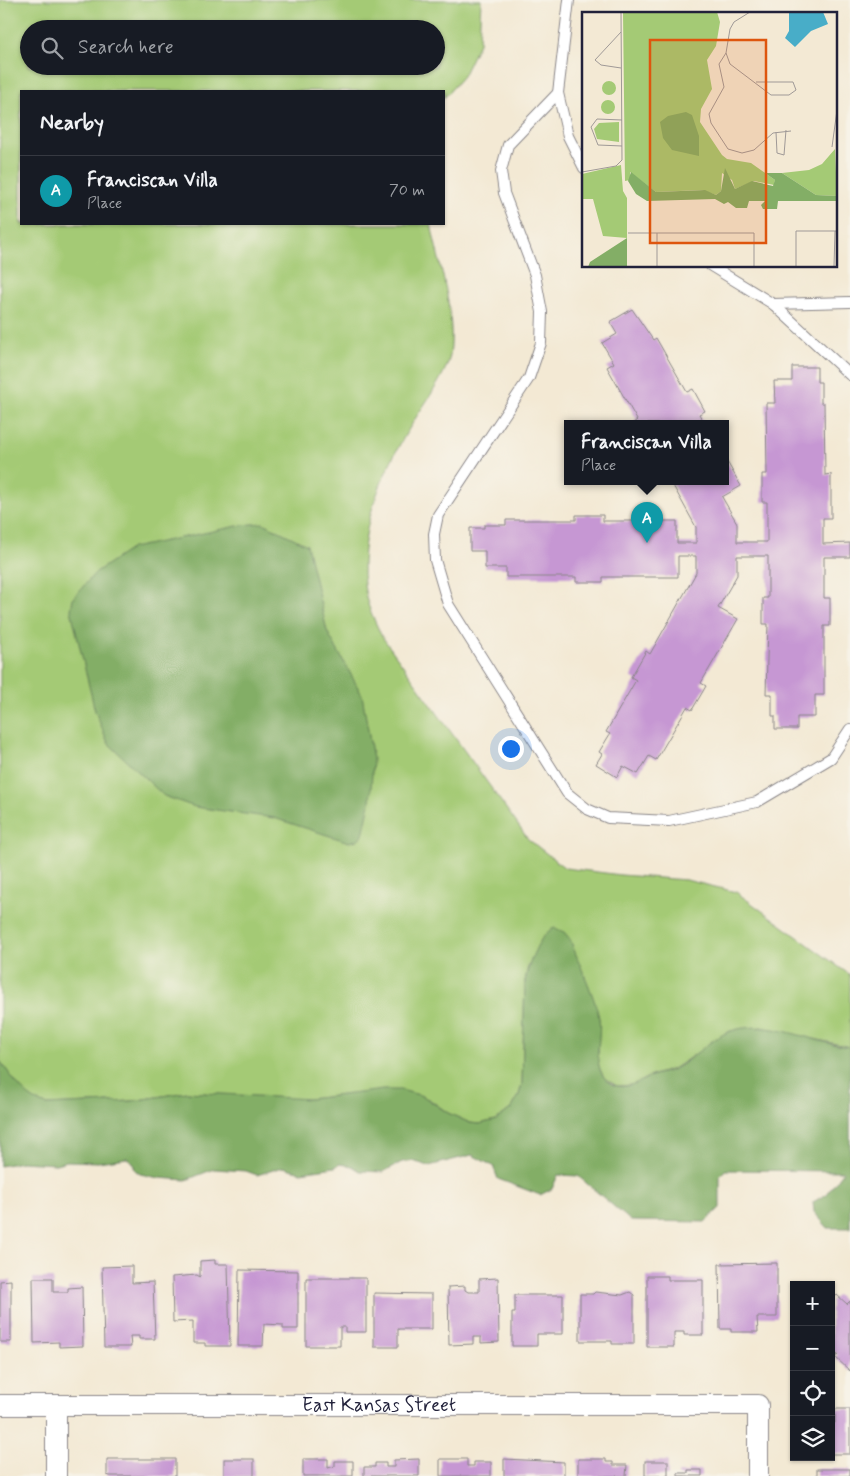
<!DOCTYPE html>
<html lang="en">
<head>
<meta charset="utf-8">
<style>
	body { margin:0; font-family:Mynerve,sans-serif; background:#242831; color:#f1f3f6 }
	.controls { position:absolute; right:15px; bottom:15px; display:grid; overflow:hidden; border-radius:0px; box-shadow:0 1px 4px #0004 }
	.controls button { width:45px; height:45px; display:grid; place-items:center; padding:0; border:0; border-bottom:1px solid #363941; background:#171b24; color:#f1f3f6; font:25px sans-serif }
	.you { position:absolute; left:510px; top:748px; width:18px; height:18px; margin:-12px; border:4px solid #fff; border-radius:50%; background:#1a73e8; box-shadow:0 0 0 8px #1a73e833 }
	.badge { display:grid; place-items:center; width:32px; height:32px; border-radius:50%; background:#db2777; color:#fff; font-size:16px; font-weight:700 }
	.pin { position:absolute; translate:-50% -41px; filter:drop-shadow(0 1px 2px #0008) }
	.pin::after { content:''; position:absolute; top:26px; width:18px; height:15px; background:inherit; clip-path:polygon(0 0,100% 0,50% 100%) }
	.popup { position:absolute; left:564px; top:420px; width:165px; height:65px; box-sizing:border-box; display:grid; place-content:center; border-radius:0px; background:#171b24; filter:drop-shadow(0 1px 4px #0005); font-size:16px; white-space:nowrap; color:#9ea1a6 }
	.popup b { font-size:19px; color:#f1f3f6 }
	.popup::after { content:''; position:absolute; left:50%; top:100%; margin-left:-10px; border:10px solid transparent; border-top-color:#171b24 }
	.list { margin:0; padding:0; list-style:none }
	h2 { display:flex; justify-content:space-between; align-items:center; height:65px; margin:0; padding:0 20px; font-size:21px }
	h2 small { font-size:16px; font-weight:400; color:#9ea1a6 }
	.list li { display:grid; grid-template-columns:32px 1fr auto; gap:15px; align-items:center; box-sizing:border-box; height:70px; padding:0 20px; border-top:1px solid #363941 }
	.list b { display:block; font-size:19px; white-space:nowrap }
	.list p { margin:0; font-size:16px; white-space:nowrap; color:#9ea1a6 }
	.list em { font-size:16px; font-style:normal; color:#9ea1a6 }
	.icon { flex:none; width:28px; height:28px; fill:none; stroke:currentColor; stroke-width:2; stroke-linecap:round; stroke-linejoin:round }
	.map { position:relative; flex:none; width:850px; height:1476px; overflow:hidden }
	.search { position:absolute; background:#171b24; box-shadow:0 1px 4px #0004; left:20px; top:20px; width:425px; height:55px; display:flex; align-items:center; gap:12px; box-sizing:border-box; padding:0 18px; border-radius:28px; color:#9ea1a6; font-size:19px }
	.panel { position:absolute; background:#171b24; box-shadow:0 1px 4px #0004; left:20px; top:90px; width:425px; height:135px; border-radius:0px }
	.map>svg:first-child { display:block }
	.green { fill:#a4ca75; stroke:#637658; fill-rule:evenodd }
	.forest { fill:#83ae66; stroke:#526850 }
	.building { fill:#c697d3 }
	.lines { fill:none; stroke-linecap:round; stroke-linejoin:round }
	.lane-casing { stroke:#8a8688; stroke-width:12 }
	.street-casing { stroke:#8a8688; stroke-width:22 }
	.lane { stroke:#fff; stroke-width:10 }
	.street { stroke:#fff; stroke-width:20 }
	.labels { text-anchor:middle; dominant-baseline:central; stroke-width:5; stroke-linejoin:round; paint-order:stroke }
	.street-label { font-size:19px; fill:#22223b; stroke:#f7f3e8 }
	.inset-road { fill:none; stroke:#9f9997; stroke-width:1 }
	.view { fill:#de560e; fill-opacity:0.15; stroke:#de560e; stroke-width:2.5 }
	.inset-edge { fill:none; stroke:#22223b; stroke-width:2.5 }
</style>
</head>
<body>
<div class="map">
<svg width="850" height="1476" viewBox="0 0 850 1476">
	<rect width="100%" height="100%" fill="#f7f3e8"/>
	<filter id="ink" filterUnits="userSpaceOnUse"><feTurbulence type="fractalNoise" baseFrequency=".02" numOctaves="2"/><feDisplacementMap in="SourceGraphic" scale="10" xChannelSelector="R" yChannelSelector="G"/><feConvolveMatrix kernelMatrix="1 2 1 2 8 2 1 2 1" color-interpolation-filters="sRGB"/></filter>
	<filter id="wash" filterUnits="userSpaceOnUse"><feTurbulence type="fractalNoise" baseFrequency=".0096" numOctaves="4" result="noise"/><feDisplacementMap in="SourceGraphic" scale="20" xChannelSelector="R" yChannelSelector="G"/><feGaussianBlur stdDeviation="1.12" result="paint"/><feColorMatrix in="noise" values="0 0 0 0 0 0 0 0 0 0 0 0 0 0 0 0 0 1.4 0 .05"/><feComposite in="paint" operator="in"/></filter>
	<g filter="url(#wash)">
		<rect width="100%" height="100%" fill="#f3e9d4"/>
		<path class="green" d="M0,0H481L479,43L463,76L444,98V91H21V224H431C439,264 456,314 450,355C447,374 422,407 412,424C381,473 354,538 366,597C369,610 376,623 381,635L528,839L565,868L621,875L686,880L736,892L850,975V1047L761,1027L730,1031L673,1069L650,1076L633,1085L617,1086L604,1078L598,1065L599,1018L528,965L525,981L522,1084L519,1095L512,1108L496,1120L479,1124L470,1123L448,1113L429,1099L344,1095L309,1099H282L187,1092L132,1101L47,1105L36,1102L24,1094L0,1061ZM29,29H436V66H29Z"/>
		<g class="forest">
			<polygon points="263,523 307,545 327,631 362,695 373,759 370,803 363,835 357,840 349,842 274,818 195,807 164,796 108,743 95,711 71,610 73,598 96,572 132,548 242,525"/>
			<path d="M555,928L564,932L570,939C578,962 595,996 599,1018C602,1037 592,1061 604,1077C616,1094 635,1084 649,1077C657,1073 666,1073 674,1069C693,1059 710,1038 731,1031C768,1018 812,1043 850,1047V1228H828L814,1212L813,1202L827,1194L844,1171L725,1170L720,1176V1208L705,1222L631,1221L578,1176L558,1175L552,1189L540,1195L498,1179L493,1166L472,1155L429,1166L412,1161L402,1162L383,1172L360,1171L352,1166L340,1164L335,1167L301,1172L283,1167L257,1175L246,1171L214,1169L186,1180L159,1178L140,1174L135,1170L133,1162L127,1158L98,1162L67,1161L56,1164L21,1162L0,1166V1061C14,1079 24,1099 47,1105L132,1101L187,1092L309,1099L383,1090H401L423,1096L448,1113L470,1123L479,1124L496,1120L512,1108L519,1095L522,1084L525,981C528,966 539,932 555,928Z"/>
		</g>
		<g id="blocks">
			<g class="building">
				<polygon points="632,309 653,340 656,338 687,392 693,389 705,411 699,414 705,424 632,424 637,420 607,367 614,363 602,343 617,334 610,322"/>
				<polygon points="792,367 817,367 817,382 821,382 821,403 824,403 825,475 831,474 831,518 823,518 823,544 850,543 850,557 824,557 824,598 830,598 830,626 824,626 824,695 815,695 815,717 797,717 797,729 775,729 775,716 772,716 772,694 766,694 768,624 763,624 763,598 768,598 768,556 737,556 737,575 718,608 738,619 701,683 706,686 692,710 687,707 656,760 649,756 638,774 623,766 617,777 596,764 602,754 599,752 610,734 606,732 636,680 631,677 646,651 650,654 696,573 696,556 678,556 678,577 603,577 603,582 576,582 576,577 506,577 506,568 485,568 485,551 470,551 470,528 484,528 484,525 506,525 506,520 576,520 576,515 603,515 603,521 677,521 677,543 696,543 696,527 671,482 726,482 726,460 741,486 722,497 737,523 737,542 767,542 767,502 762,502 762,474 767,474 766,403 775,403 774,381 792,381"/>
				<polygon points="215,1260 215,1264 228,1264 230,1346 205,1346 205,1343 193,1343 193,1321 173,1322 172,1277 197,1275 200,1277 200,1261"/>
				<polygon points="777,1263 777,1317 757,1317 758,1332 731,1332 731,1329 720,1329 719,1264"/>
				<polygon points="132,1266 132,1283 153,1282 155,1339 139,1339 139,1336 130,1336 131,1347 104,1347 102,1267"/>
				<polygon points="239,1270 298,1271 298,1329 283,1329 283,1325 264,1324 263,1346 238,1346"/>
				<polygon points="647,1276 668,1276 668,1280 703,1280 703,1335 684,1335 684,1332 674,1332 674,1347 647,1347"/>
				<polygon points="33,1278 53,1278 53,1292 68,1292 68,1288 82,1287 83,1346 59,1347 59,1342 34,1343"/>
				<polygon points="306,1278 366,1278 366,1332 345,1332 345,1327 340,1327 340,1346 306,1346"/>
				<polygon points="498,1278 499,1342 481,1343 481,1337 473,1337 473,1344 449,1345 448,1287 465,1286 465,1290 468,1292 479,1292 479,1279"/>
				<polygon points="11,1280 11,1342 0,1342 0,1281"/>
				<polygon points="595,1292 622,1295 630,1292 634,1295 634,1344 612,1344 612,1341 580,1341 580,1294 593,1294"/>
				<polygon points="374,1293 432,1294 432,1329 398,1329 398,1347 374,1347"/>
				<polygon points="515,1295 563,1295 563,1334 537,1334 537,1346 512,1346 512,1313 515,1313"/>
				<polygon points="837,1295 847,1304 850,1301 850,1371 835,1357 838,1355 831,1349 831,1301"/>
				<polygon points="835,1409 850,1409 850,1454 831,1454 831,1423 835,1423"/>
				<polygon points="107,1459 175,1459 175,1476 110,1476 107,1475"/>
				<rect x="224" y="1459" width="30" height="17"/>
				<polygon points="303,1459 328,1459 328,1468 335,1466 335,1461 353,1461 353,1476 303,1476"/>
				<polygon points="419,1459 419,1476 364,1476 364,1467 375,1467 375,1463 386,1463 386,1467 394,1467 394,1460"/>
				<polygon points="440,1459 467,1459 467,1466 474,1466 474,1462 491,1462 491,1476 440,1476"/>
				<polygon points="504,1459 564,1462 564,1476 504,1476"/>
				<polygon points="578,1459 606,1459 606,1462 613,1462 613,1465 627,1465 626,1476 578,1476"/>
				<rect x="645" y="1461" width="23" height="15"/>
				<rect x="817" y="1469" width="33" height="7"/>
				<polygon points="688,1470 702,1470 702,1476 678,1476 678,1473 688,1473"/>
			</g>
		</g>
	</g>
	<g filter="url(#ink)">
		<use href="#blocks" fill-opacity="0" stroke="#8a8688" stroke-width="1"/>
		<g class="lines">
			<g class="lane-casing">
				<g id="lane">
					<polyline points="569,0 558,93 568,136 584,168"/>
					<polyline points="558,93 508,145 501,171 504,193 535,275 542,312 541,343 529,378 438,515 434,534 435,560 448,604 567,793 587,809 608,818 669,821 757,802 831,758 850,729"/>
					<polyline points="711,266 773,304 850,375"/>
					<polyline points="773,304 850,302"/>
				</g>
			</g>
			<g class="street-casing">
				<g id="street">
					<path id="s1" d="M0,1405H758V1476"/>
					<polyline points="56,1476 56,1405"/>
				</g>
			</g>
			<use href="#lane" class="lane"/>
			<use href="#street" class="street"/>
		</g>
	</g>
	<g class="labels">
		<g class="street-label">
			<text stroke="none"><textPath href="#s1" startOffset="379">East Kansas Street</textPath></text>
		</g>
	</g>
	<g transform="translate(582 12)">
		<rect width="255" height="255" fill="#f3e9d4"/>
		<path d="M41,0H135L138,10L134,34L125,48L130,77L119,97L118,110L140,143L145,147L169,151L193,168L192,173L172,169L153,177L150,168L140,161L139,179L134,183L120,178L74,180L48,160V168L43,169ZM20 76a7 7 0 1 1 14 0a7 7 0 1 1-14 0ZM19 95a7 7 0 1 1 14 0a7 7 0 1 1-14 0ZM37,110V130L15,127L12,117L17,111ZM253,137L255,184L234,183L200,161L227,158L240,152ZM39,153L41,179L45,186V226L21,224L11,187H0V162Z" fill="#a4ca75"/>
		<path d="M104,100L110,103L117,124V144L90,138L81,126L78,110L86,104ZM143,156L153,177L170,169L191,174L193,168L183,161H200L234,183L255,184V189H196L195,197H181L179,193L183,189H167L165,196H154L146,190L142,192L133,187L65,189L54,182L46,169L49,160L74,180L123,178L134,183L139,179ZM45,226V255H6L8,250Z" fill="#83ae66"/>
		<path d="M207,0H241L246,12L229,19L213,35L203,26L207,19Z" fill="#48adc8"/>
		<path class="inset-road" d="M168,0L152,10L148,17L144,41L148,52L189,83H207L214,78L211,70H174M144,41L137,52L142,75L127,102L129,111L146,137L160,141L172,138L191,121L209,119M39,56L19,53L13,48L39,20M40,108L15,107L9,115L16,133L40,134M194,120L195,141L202,143L204,118M250,135L255,98M0,160L34,154L40,148L39,0M46,221H172V255M75,255V221M214,255V219H255M252,255L253,219"/>
		<path class="view" d="M68,28H184V231H68Z"/>
		<rect width="255" height="255" class="inset-edge"/>
	</g>
</svg>
<div class="controls">
<button>+</button>
<button>−</button>
<button><svg class="icon" aria-label="locate" viewBox="0 0 24 24"><circle cx="12" cy="12" r="6"/><path d="M12 2v4M12 18v4M2 12h4M18 12h4"/></svg></button>
<button><svg class="icon" aria-label="layers" viewBox="0 0 24 24"><path d="M12 4l9 5-9 5-9-5zM3 14l9 5 9-5"/></svg></button>
</div>
<div class="you"></div>
<div class="pin badge" style="left:647px;top:543px;background:#0f9aa8">A</div>
<div class="popup"><b>Franciscan Villa</b>Place</div>
<div class="search"><svg class="icon" aria-label="search" viewBox="0 0 24 24"><circle cx="10" cy="10" r="6"/><path d="M15 15l6 6"/></svg>Search here</div>
<section class="panel">
<h2>Nearby<small></small></h2>
<ul class="list">
<li><span class="badge" style="background:#0f9aa8">A</span><div><b>Franciscan Villa</b><p>Place</p></div><em>70 m</em></li>
</ul>
</section>
</div>
</body>
</html>
